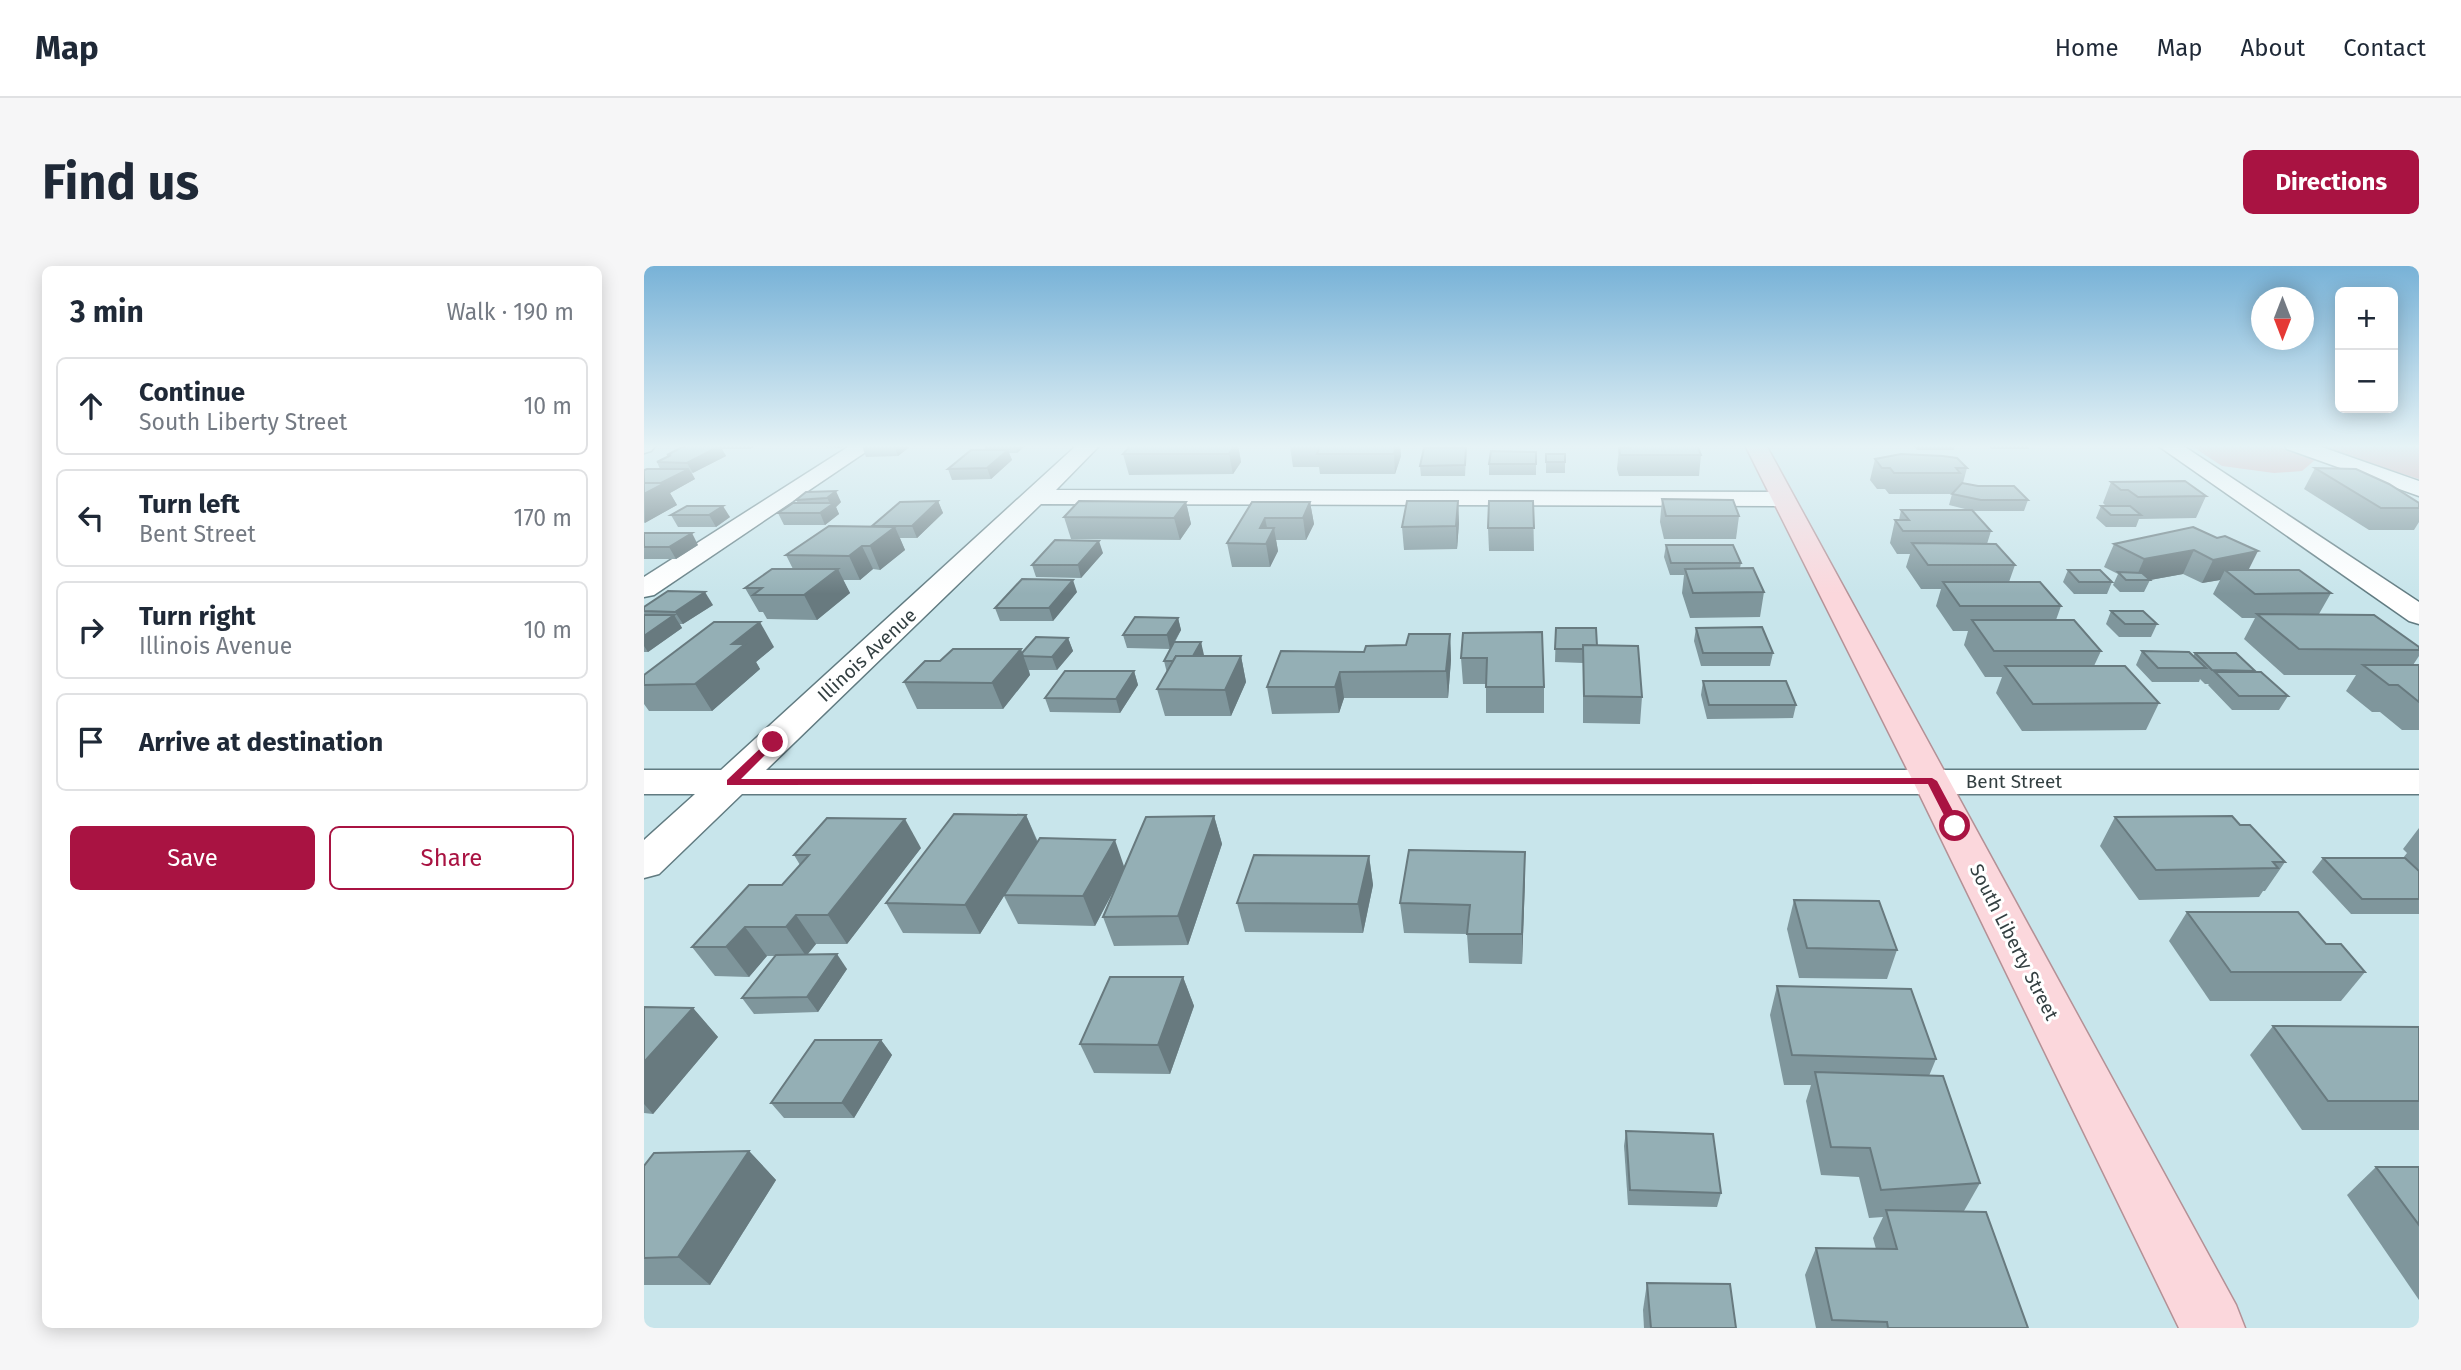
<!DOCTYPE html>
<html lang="en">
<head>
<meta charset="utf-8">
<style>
	body { margin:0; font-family:"Fira Sans",sans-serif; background:#f6f6f7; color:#1f2937 }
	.controls { position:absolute; right:21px; top:21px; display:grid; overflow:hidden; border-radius:10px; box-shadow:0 4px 18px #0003 }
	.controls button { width:63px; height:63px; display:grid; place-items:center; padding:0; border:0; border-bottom:2px solid #e0e1e3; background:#fff; color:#1f2937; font:35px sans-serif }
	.compass { position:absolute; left:1607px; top:21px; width:63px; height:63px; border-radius:50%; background:#fff; box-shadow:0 4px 18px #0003; rotate:180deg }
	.stop { position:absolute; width:21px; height:21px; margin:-16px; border:5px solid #a91342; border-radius:50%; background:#fff }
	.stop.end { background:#a91342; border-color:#fff; box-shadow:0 2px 7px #0008 }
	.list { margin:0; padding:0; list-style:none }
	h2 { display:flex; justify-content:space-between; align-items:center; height:91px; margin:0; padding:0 28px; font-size:30px }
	h2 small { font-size:23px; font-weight:400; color:#747a83 }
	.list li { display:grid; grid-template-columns:46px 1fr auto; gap:21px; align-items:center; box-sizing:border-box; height:98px; margin:0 14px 14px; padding:0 14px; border:2px solid #e0e1e3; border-radius:10px }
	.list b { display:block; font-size:26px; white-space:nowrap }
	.list p { margin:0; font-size:23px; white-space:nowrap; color:#747a83 }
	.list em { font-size:23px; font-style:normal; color:#747a83 }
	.actions { display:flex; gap:14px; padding:21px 28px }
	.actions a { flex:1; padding:16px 0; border:2px solid #a91342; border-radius:10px; text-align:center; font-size:24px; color:#a91342 }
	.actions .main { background:#a91342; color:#fff }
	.icon { flex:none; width:38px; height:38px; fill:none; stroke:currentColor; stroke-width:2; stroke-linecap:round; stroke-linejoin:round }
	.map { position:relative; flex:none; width:1775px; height:1062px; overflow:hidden; border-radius:10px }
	header { display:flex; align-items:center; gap:42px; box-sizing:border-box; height:98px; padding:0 35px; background:#fff; border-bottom:2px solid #e0e1e3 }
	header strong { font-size:33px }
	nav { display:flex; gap:38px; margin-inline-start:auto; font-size:24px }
	.intro { display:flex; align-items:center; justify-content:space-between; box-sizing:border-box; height:168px; padding:0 42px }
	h1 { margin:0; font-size:49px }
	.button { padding:18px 32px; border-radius:10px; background:#a91342; color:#fff; font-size:24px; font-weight:700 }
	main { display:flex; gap:42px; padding:0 42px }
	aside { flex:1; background:#fff; border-radius:10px; box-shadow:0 4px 18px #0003 }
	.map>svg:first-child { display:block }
	.green { fill:#d4a7ac }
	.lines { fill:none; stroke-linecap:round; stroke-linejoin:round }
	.minor-casing { stroke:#617b81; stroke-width:3 }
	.major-casing { stroke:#b49196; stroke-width:3 }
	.minor { fill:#fff; fill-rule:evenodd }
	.major { fill:#fbd7dc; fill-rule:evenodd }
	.wall { fill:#7f969c }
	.shaded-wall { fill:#687a7f }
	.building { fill:#94afb5; stroke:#687a7f; stroke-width:2 }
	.route { fill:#a91342 }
	.labels { text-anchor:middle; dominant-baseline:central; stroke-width:6; stroke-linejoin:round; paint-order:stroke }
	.street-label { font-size:19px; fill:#333f41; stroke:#fff }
</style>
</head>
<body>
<header>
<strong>Map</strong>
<nav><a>Home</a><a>Map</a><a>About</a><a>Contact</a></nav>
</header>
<div class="intro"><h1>Find us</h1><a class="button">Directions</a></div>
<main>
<aside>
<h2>3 min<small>Walk · 190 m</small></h2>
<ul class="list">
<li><svg class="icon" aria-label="ahead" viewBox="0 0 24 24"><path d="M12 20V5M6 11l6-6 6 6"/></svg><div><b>Continue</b><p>South Liberty Street</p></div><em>10 m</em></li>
<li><svg class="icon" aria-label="left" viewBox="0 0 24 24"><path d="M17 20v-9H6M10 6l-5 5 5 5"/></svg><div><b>Turn left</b><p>Bent Street</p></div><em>170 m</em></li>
<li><svg class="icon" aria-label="right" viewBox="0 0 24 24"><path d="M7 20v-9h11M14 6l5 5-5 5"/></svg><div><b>Turn right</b><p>Illinois Avenue</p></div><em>10 m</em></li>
<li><svg class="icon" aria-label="arrive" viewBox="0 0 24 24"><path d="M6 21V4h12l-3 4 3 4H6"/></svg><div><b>Arrive at destination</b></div></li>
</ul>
<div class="actions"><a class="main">Save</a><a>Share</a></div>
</aside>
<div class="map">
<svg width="1775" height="1062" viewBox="0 0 1775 1062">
	<rect width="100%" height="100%" fill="#c8e5eb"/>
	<g class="green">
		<polygon points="1546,179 1630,179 1671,194 1658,205 1630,207 1578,200"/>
		<polygon points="1775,179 1775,213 1670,180 1670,179"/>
	</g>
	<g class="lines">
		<g class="minor-casing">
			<g id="minor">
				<polygon points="0,179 12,179 7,185 0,187"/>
				<polygon points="207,179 232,179 10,329 0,331 0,311"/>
				<polygon points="433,179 456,179 412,224 1139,226 1147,228 1151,233 1147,238 1139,240 397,238 122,504 1775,504 1775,528 98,528 15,608 0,612 0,574 51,528 0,528 0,504 77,504"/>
				<polygon points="1513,179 1538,179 1775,336 1775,358 1765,355"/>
				<polygon points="1640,179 1672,179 1775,215 1775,230 1643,183"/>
			</g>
		</g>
		<g class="major-casing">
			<polygon id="major" points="1101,179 1122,179 1592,1039 1601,1062 1535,1062 1269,515"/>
		</g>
		<use href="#minor" class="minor"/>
		<use href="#major" class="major"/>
	</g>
	<g class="wall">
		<polygon points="42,179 113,179 106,183 78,183 82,190 48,207 51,213 26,227 33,239 0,257 0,204 16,203 13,196 24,191 23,189"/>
		<polygon points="177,179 202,179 197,182 177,181"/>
		<polygon points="268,179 254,190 222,191 218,180"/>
		<polygon points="340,179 382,179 373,187 365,187 368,194 347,213 308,214 304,203 341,184"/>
		<polygon points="594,179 597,196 589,208 485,209 479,188"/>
		<polygon points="756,179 757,190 751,208 676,208 675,201 649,201 646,180"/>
		<polygon points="978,179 1053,179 1057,189 1055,210 975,210 973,203 975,182 978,182"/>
		<polygon points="1269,179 1311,179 1310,184 1273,184"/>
		<polygon points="1344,179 1386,179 1385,183 1347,183"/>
		<polygon points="892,186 892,209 845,209 845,198"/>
		<rect x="902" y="188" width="19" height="19"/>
		<polygon points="822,192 821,210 777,210 776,200"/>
		<polygon points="1231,193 1323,202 1319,217 1384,234 1380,245 1329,245 1347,265 1343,278 1371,299 1365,316 1417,340 1412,354 1457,385 1450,400 1515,437 1502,464 1378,465 1352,427 1358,411 1341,411 1320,379 1324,365 1309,365 1292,340 1297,323 1277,323 1262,301 1266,288 1253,288 1246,277 1251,254 1255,254 1257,244 1325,244 1305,239 1308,228 1245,228 1241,223 1233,223 1226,214"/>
		<polygon points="1671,202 1775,237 1775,256 1770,264 1725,264 1660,223"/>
		<polygon points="1467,216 1562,230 1552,252 1495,253 1492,261 1462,261 1452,252 1457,240 1462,240 1459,237"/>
		<polygon points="162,226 197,236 192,241 195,248 181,259 140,259 134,247 154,237 152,234"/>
		<polygon points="1018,233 1095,250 1092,273 1020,273 1016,256"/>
		<polygon points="294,235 299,247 273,272 256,272 261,284 236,304 229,303 216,314 199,314 206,327 173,354 123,353 119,346 115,346 101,322 149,303 142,289 228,260"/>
		<polygon points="814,235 815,257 813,283 760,284 758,261"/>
		<polygon points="889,235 890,285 845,285 844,262"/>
		<polygon points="542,236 547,258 536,274 427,273 420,251"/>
		<polygon points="608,236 666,236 670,258 662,274 632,274 634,285 626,301 588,301 583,277"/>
		<polygon points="43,240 86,251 72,261 34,261 27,249"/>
		<polygon points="1549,261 1604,304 1687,327 1675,348 1775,381 1775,390 1769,399 1775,399 1775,464 1758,464 1736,446 1728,446 1702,425 1712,409 1640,409 1600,373 1611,352 1598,352 1569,328 1576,314 1558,317 1539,308 1506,314 1500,326 1476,326 1469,319 1474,308 1460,301 1470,278"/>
		<polygon points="0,267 54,279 32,293 0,293"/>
		<polygon points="1022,279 1097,297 1096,302 1120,326 1116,351 1046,352 1038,327 1040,309 1026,309 1020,291"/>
		<polygon points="459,287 437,312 392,311 388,299"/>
		<polygon points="1424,304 1468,316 1463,328 1430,328 1419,316"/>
		<polygon points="433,326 409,355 356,355 351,342"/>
		<polygon points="69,339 39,358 36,358 38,362 4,386 0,386 0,341"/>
		<polygon points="1467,345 1513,358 1507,371 1475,371 1462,358"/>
		<polygon points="534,352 537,364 531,376 557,376 559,390 597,390 602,416 587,450 521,450 513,423 523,407 520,395 526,383 483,382 479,369"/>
		<polygon points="912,362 953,380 998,431 996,458 939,457 939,397 911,396"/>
		<polygon points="1052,362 1129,387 1126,400 1057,400 1050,375"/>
		<polygon points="819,367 900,421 900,447 842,447 842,418 819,418 817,392"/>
		<polygon points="806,368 807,394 804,432 700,432 695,447 628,448 623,421 720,386 762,379"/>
		<polygon points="424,372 429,385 413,404 385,404 386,409 359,443 273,443 260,416 296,395 378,387"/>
		<polygon points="130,381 112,396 116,403 68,445 5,445 0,438 0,409"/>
		<polygon points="1498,385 1549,390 1551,387 1611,405 1610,406 1644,430 1635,444 1588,444 1564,419 1565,418 1561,418 1556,413 1555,416 1508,416 1492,399"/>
		<polygon points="490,405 494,419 476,447 406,446 401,432"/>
		<polygon points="1059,415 1152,439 1149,452 1063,453 1057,429"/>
		<polygon points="382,549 394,576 481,601 570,550 578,578 544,679 470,680 459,651 473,618 451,660 374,658 360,630 336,668 259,667 242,637"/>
		<polygon points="1471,551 1596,559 1641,596 1621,625 1619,625 1615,631 1495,634 1456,580"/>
		<polygon points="1775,562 1775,648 1707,648 1668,606 1679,592 1759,592 1763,587 1759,583"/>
		<polygon points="277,582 203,678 172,678 164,688 203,703 174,746 110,748 98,732 131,690 123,690 105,711 71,710 48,681 138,619 156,599 150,589"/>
		<polygon points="881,586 878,698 825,697 823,668 760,667 756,637"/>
		<polygon points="725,590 729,619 719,667 601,666 593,637"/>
		<polygon points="1150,634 1253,684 1243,713 1155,712 1143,663"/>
		<polygon points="1543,646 1682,678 1721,706 1697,735 1566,735 1525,675"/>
		<polygon points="539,711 550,740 526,808 450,807 436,778"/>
		<polygon points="1133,720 1292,793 1285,810 1336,917 1320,945 1314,945 1384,1062 1172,1062 1161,1009 1172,982 1232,983 1229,972 1239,951 1225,952 1215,911 1177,909 1162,835 1167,819 1140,819 1126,749"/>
		<polygon points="0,741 49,742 74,771 9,848 0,847"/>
		<polygon points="1629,760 1775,761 1775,864 1658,864 1606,789"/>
		<polygon points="237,774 248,789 210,852 140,852 127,837"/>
		<polygon points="982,865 1077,927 1073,941 984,939 980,880"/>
		<polygon points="105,885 132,914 66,1019 0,1019 0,900"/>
		<polygon points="1732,901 1775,901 1775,1034 1703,929"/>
		<polygon points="1003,1017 1092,1062 1000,1062 999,1044"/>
	</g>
	<g class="shaded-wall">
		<polygon points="104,179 113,179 106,183"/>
		<polygon points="250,179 268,179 254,190"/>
		<polygon points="371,179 382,179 373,187"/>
		<polygon points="587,179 594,179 597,196 589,208 585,188"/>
		<polygon points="752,179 756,179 757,190 751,208 750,188"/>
		<polygon points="76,180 82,190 49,207 43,197"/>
		<polygon points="364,184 368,194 347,213 343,202"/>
		<polygon points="45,203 51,213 26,227 33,239 1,257 0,228 14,219"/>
		<polygon points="192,225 197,236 192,241 195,248 181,259 176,247 187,239 183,232"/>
		<polygon points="294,235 299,247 273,272 268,260"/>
		<polygon points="814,235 815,257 813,283 812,260"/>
		<polygon points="542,236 547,258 536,274 530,252"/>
		<polygon points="666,236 670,258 662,274 659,252"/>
		<polygon points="79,240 86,251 72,261 65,249"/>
		<polygon points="621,252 625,271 630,262 634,285 626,301 622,278 616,262"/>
		<polygon points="251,261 261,284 236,304 226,280"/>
		<polygon points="48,267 54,279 32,293 25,281"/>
		<polygon points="455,275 459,287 437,312 434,299"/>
		<polygon points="218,280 229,303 216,314 205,290"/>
		<polygon points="1550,284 1539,308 1506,314 1491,314 1500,293"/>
		<polygon points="1614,285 1602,309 1581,304 1576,314 1558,317 1569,294"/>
		<polygon points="194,303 206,327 173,354 160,329"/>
		<polygon points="429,314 433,326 409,355 405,342"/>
		<polygon points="61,326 69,339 39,358 31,346"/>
		<polygon points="30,349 38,362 4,386 0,380 0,370"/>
		<polygon points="534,352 537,364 526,383 523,369"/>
		<polygon points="116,356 130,381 112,396 116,403 68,445 51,418 88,378"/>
		<polygon points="806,368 807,394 804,432 802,405"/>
		<polygon points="424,372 429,385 413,404 408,391"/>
		<polygon points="557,376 560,389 550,409 547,395"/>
		<polygon points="377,383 386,409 359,443 348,417"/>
		<polygon points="597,390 602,416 587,450 581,424"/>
		<polygon points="490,405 494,419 476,447 472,433"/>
		<polygon points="696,406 700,432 695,447 691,421"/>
		<polygon points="382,549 394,578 360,629 360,630 336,668 321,639"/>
		<polygon points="570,550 578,578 544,679 534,650"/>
		<polygon points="261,553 277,582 203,678 184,649"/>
		<polygon points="471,574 481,603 451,660 439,630"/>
		<polygon points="881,586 881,615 878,698 878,668"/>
		<polygon points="725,590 729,619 719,667 714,638"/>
		<polygon points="152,649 172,678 162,690 142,661"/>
		<polygon points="101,661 123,690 105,711 82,681"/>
		<polygon points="193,688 203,703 174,746 163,731"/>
		<polygon points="539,711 550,740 526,808 514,779"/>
		<polygon points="49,742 74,771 9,848 0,838 0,796"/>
		<polygon points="237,774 248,789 210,852 198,837"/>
		<polygon points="105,885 132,914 66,1019 34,991"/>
	</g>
	<g class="building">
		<polygon points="42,179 76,180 43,197 13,196 27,189 23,189"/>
		<polygon points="487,179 591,179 585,188 479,188"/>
		<polygon points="646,179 752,179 750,188 673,188 676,180 646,180"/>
		<polygon points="985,179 1053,179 1057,189 976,189 975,182 986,182"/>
		<polygon points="780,182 822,182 821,199 776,200"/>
		<polygon points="327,184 364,184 343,202 304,203"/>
		<polygon points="847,185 892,186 892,198 845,198"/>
		<rect x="902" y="188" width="19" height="8"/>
		<polygon points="1257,188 1299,190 1313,192 1323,202 1312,202 1316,207 1250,207 1246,202 1238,202 1231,193"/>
		<polygon points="1671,202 1712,203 1745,218 1775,237 1775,242 1737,242"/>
		<polygon points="3,203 45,203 17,217 0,217 0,204"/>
		<polygon points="1541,215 1562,230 1494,231 1484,224 1477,224 1467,216"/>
		<polygon points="0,217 21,217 0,228"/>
		<polygon points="1318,217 1334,220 1370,220 1384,234 1337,234 1308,228"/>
		<polygon points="192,225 183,232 152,234 162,226"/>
		<polygon points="1018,233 1089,234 1095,250 1022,250"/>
		<polygon points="294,235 268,260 228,260 256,236"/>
		<polygon points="435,235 542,236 530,252 420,251"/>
		<polygon points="763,235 814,235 812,260 758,261"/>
		<polygon points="845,235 889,235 890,262 844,262"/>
		<polygon points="608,236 666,236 659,252 621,252 616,262 630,262 622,278 583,277"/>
		<polygon points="149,237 190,237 176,247 134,247"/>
		<polygon points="43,240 79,240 65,249 27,249"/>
		<polygon points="1457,240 1486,240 1497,249 1467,249"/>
		<polygon points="1257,244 1328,244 1347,265 1259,265 1251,254 1265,254"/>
		<polygon points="185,260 251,261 226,280 218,280 205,290 142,289"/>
		<polygon points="1549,261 1573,272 1581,270 1614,285 1569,294 1550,284 1500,293 1470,278"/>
		<polygon points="0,267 48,267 25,281 0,281"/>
		<polygon points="411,274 455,275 434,299 388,299"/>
		<polygon points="1268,277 1352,278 1371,299 1284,299"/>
		<polygon points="1022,279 1089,279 1097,297 1027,297"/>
		<polygon points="1109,302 1120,326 1049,327 1041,303"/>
		<polygon points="128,303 194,303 160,329 109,329 118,322 101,322"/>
		<polygon points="1424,304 1456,304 1468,316 1435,316"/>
		<polygon points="1581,304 1655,304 1687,327 1611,328"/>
		<polygon points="1474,306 1498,307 1506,314 1482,314"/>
		<polygon points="378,313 429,314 405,342 351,342"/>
		<polygon points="1299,316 1396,316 1417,340 1316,340"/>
		<polygon points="24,325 61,326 31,346 0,345 0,341"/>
		<polygon points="1467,345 1499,345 1513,358 1481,358"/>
		<polygon points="1613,348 1730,349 1775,381 1775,384 1655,383"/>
		<polygon points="0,349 30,349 0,370"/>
		<polygon points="491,351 534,352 523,369 479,369"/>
		<polygon points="1328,354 1430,354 1457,385 1350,385"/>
		<polygon points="70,356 116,356 88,378 101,378 51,418 0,419 0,409"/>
		<polygon points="1118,361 1129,387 1059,387 1052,362"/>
		<polygon points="912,362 952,362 953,380 939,379 939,383 911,383"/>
		<polygon points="898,366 900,421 842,421 843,392 817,392 819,367"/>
		<polygon points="765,368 806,368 802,405 696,406 691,421 623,421 637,385 720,386 722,380 762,379"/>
		<polygon points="392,371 424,372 408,391 379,390 378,387"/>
		<polygon points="530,376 557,376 549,390 532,390 529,395 520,395"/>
		<polygon points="939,379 994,380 998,431 940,430"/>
		<polygon points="309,383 377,383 348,417 260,416 281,395 296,395"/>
		<polygon points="1498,385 1545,386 1562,402 1514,402"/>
		<polygon points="1551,387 1592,387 1611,405 1568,404"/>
		<polygon points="532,390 597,390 581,424 513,423"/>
		<polygon points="1719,399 1775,399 1775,436 1754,419 1745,419"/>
		<polygon points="1361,400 1481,400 1515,437 1389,438"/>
		<polygon points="421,405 490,405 472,433 401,432"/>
		<polygon points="1571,406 1617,406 1644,430 1595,430"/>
		<polygon points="1059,415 1142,415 1152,439 1065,439"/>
		<polygon points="310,548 382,549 321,639 242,637"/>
		<polygon points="570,550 534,650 459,651 502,551"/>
		<polygon points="1588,550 1596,559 1606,559 1641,596 1629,596 1634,602 1512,604 1471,551"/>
		<polygon points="183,552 261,553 184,649 152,649 142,661 101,661 82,681 48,681 105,619 138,619 165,589 150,589"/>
		<polygon points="396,572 471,574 439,630 360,629"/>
		<polygon points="765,584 881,586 878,668 823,668 826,639 756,637"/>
		<polygon points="610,589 725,590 714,638 593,637"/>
		<polygon points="1679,592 1761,592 1775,605 1775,633 1718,633"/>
		<polygon points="1150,634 1235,635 1253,684 1163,682"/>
		<polygon points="1543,646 1654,646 1682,678 1697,678 1721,706 1587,706"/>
		<polygon points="193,688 163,731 98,732 132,689"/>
		<polygon points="466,711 539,711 514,779 436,778"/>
		<polygon points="1133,720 1267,723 1292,793 1148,789"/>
		<polygon points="0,741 49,742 0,796"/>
		<polygon points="1629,760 1775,761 1775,835 1684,835"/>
		<polygon points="171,774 237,774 198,837 127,837"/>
		<polygon points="1171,806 1299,810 1336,917 1237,924 1226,882 1187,881"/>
		<polygon points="982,865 1069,868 1077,927 986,924"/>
		<polygon points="105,885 34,991 0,992 0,900 10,887"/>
		<polygon points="1732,901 1775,901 1775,959"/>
		<polygon points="1242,944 1342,946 1384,1062 1244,1062 1243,1056 1188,1054 1172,982 1253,983"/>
		<polygon points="1003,1017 1086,1018 1092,1062 1007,1062"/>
	</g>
	<linearGradient id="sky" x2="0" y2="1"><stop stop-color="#78b2d7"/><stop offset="0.55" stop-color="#e6f3f6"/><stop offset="1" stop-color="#e6f3f6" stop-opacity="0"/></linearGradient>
	<rect width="1775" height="328" fill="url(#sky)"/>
	<polygon class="route" points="125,474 134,476 97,513 1288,512 1293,515 1317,560 1315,563 1307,563 1284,518 83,519 83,514"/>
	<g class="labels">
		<g class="street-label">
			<text transform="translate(223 389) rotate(-43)">Illinois Avenue</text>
			<text x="1370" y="515">Bent Street</text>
			<text transform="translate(1370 676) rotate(63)">South Liberty Street</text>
		</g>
	</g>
</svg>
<div class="controls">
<button>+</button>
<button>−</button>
</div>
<svg class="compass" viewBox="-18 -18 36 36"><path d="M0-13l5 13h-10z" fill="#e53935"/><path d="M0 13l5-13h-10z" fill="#747a83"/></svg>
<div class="stop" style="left:1311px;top:560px"></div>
<div class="stop end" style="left:129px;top:476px"></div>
</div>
</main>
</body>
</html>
